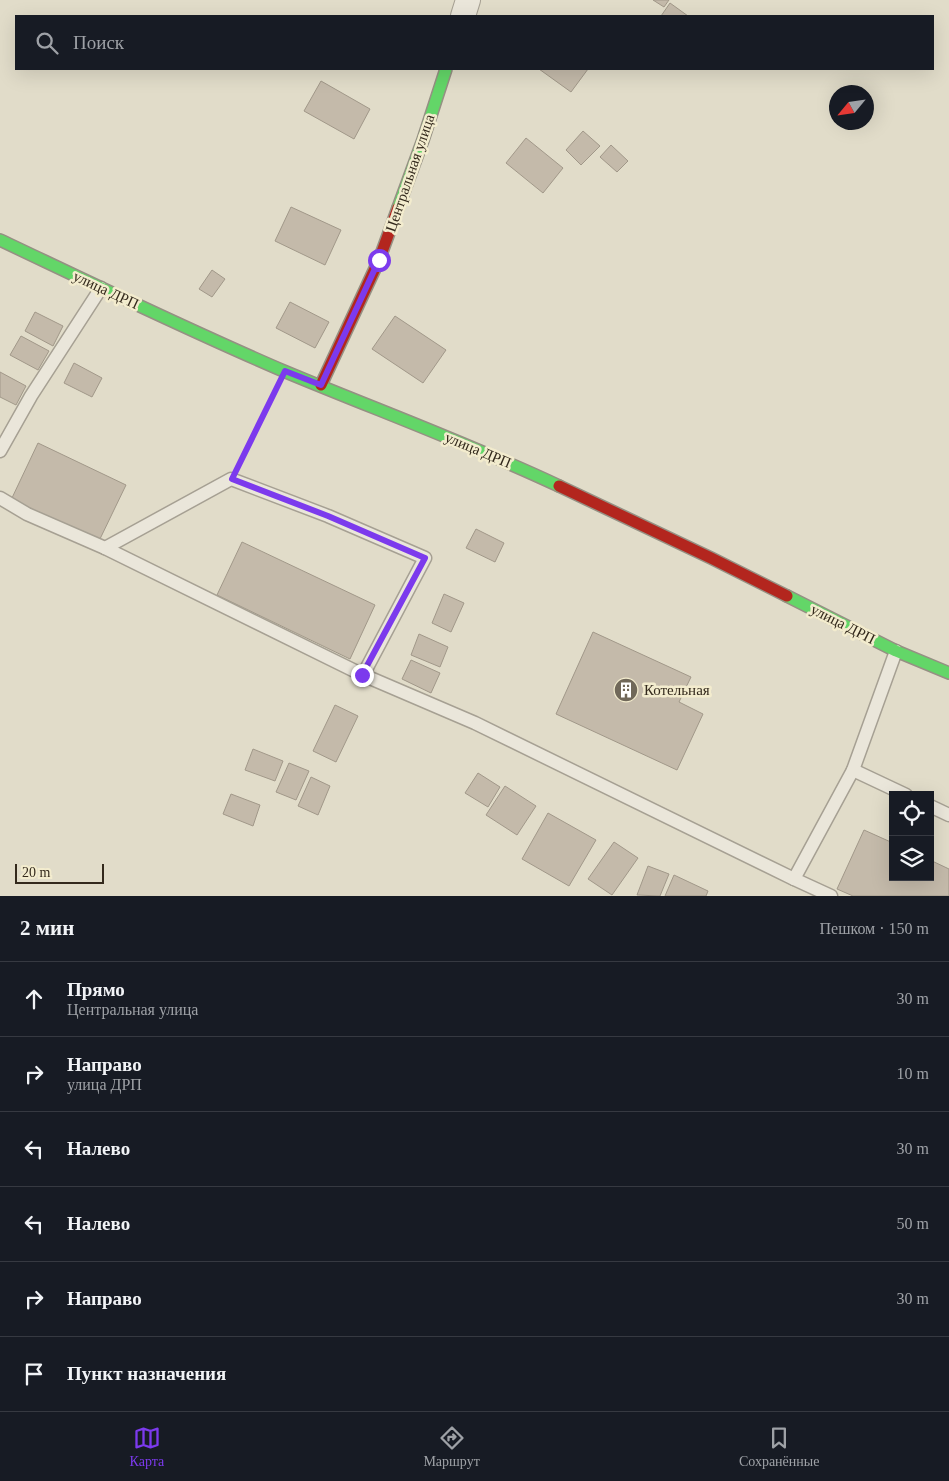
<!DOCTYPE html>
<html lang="ru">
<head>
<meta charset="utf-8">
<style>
	body { margin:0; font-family:"Times New Roman",serif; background:#242831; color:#f1f3f6 }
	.controls { position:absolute; right:15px; bottom:15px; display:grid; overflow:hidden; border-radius:0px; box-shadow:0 5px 20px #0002 }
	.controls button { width:45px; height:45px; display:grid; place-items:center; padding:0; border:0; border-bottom:1px solid #363941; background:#171b24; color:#f1f3f6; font:25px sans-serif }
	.compass { position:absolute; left:829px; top:85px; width:45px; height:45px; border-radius:50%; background:#171b24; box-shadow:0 5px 20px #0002; rotate:241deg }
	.scale { position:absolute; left:15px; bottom:12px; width:89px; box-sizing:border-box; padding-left:5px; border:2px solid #33291c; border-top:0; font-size:14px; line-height:18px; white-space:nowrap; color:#33291c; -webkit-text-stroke:4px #f3ecce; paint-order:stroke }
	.stop { position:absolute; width:15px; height:15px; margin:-11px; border:4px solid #7c3aed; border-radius:50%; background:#fff }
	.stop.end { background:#7c3aed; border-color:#fff; box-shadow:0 1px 5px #0008 }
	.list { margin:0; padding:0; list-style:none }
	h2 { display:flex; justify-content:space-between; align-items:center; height:65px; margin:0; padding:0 20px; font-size:21px }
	h2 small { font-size:16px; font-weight:400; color:#9ea1a6 }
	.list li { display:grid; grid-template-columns:32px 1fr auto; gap:15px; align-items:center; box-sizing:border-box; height:75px; padding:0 20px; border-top:1px solid #363941 }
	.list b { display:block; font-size:19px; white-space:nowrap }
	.list p { margin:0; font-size:16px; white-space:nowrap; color:#9ea1a6 }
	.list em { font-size:16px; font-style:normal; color:#9ea1a6 }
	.icon { flex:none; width:28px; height:28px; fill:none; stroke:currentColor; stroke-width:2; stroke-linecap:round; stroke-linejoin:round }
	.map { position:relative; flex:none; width:949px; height:896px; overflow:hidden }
	.search { position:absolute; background:#171b24; box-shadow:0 5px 20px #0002; left:15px; right:15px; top:15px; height:55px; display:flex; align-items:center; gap:12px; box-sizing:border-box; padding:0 18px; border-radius:0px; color:#9ea1a6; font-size:19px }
	.sheet { height:515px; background:#171b24 }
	nav { display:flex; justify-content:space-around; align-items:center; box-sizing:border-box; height:70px; border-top:1px solid #363941; background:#171b24; font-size:14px; color:#9ea1a6 }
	nav a { display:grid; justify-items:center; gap:2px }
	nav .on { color:#7c3aed }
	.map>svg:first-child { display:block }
	.building { fill:#c4baaa; stroke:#a19889 }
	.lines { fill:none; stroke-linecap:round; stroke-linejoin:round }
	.lane-casing { stroke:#a6a093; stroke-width:15 }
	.street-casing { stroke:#a6a093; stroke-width:26 }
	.fast-casing { stroke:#959083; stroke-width:14 }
	.jam-casing { stroke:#959083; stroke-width:14 }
	.path { stroke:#c2bdb2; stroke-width:3; stroke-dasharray:4 2.5; stroke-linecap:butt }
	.lane { stroke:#eae6da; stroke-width:12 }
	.street { stroke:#eae6da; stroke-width:24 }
	.fast { stroke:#63d668; stroke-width:11 }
	.jam { stroke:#b3261e; stroke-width:11 }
	.route { stroke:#7c3aed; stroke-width:6 }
	.labels { text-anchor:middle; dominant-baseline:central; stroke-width:5; stroke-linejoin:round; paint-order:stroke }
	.street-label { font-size:15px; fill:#33291c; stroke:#f3ecce }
	.poi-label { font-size:15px; fill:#33291c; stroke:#f3ecce; text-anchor:start }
</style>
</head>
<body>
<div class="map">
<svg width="949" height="896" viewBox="0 0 949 896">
	<rect width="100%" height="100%" fill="#e1dcc9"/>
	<g class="building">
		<polygon points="653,0 669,0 664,7"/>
		<polygon points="670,3 688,16 661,16"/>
		<polygon points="539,69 588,69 571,92"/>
		<polygon points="321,81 370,109 354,139 304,111"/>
		<polygon points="583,131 600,146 581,165 566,150"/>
		<polygon points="526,138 563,168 543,193 506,163"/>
		<polygon points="611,145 628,161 617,172 600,157"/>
		<polygon points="291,207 341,230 325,265 275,241"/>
		<polygon points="212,270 225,279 212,297 199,289"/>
		<polygon points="290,302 329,322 315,348 276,328"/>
		<polygon points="35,312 63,326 53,346 25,331"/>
		<polygon points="395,316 446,350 423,383 372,349"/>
		<polygon points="21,336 49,351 38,370 10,355"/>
		<polygon points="74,363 102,378 92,397 64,383"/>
		<polygon points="0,372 26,386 16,405 0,397"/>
		<polygon points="38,443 126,485 99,541 11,500"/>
		<polygon points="476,529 504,543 495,562 466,548"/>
		<polygon points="242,542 375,605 350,659 217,595"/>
		<polygon points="444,594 464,603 451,632 432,623"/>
		<polygon points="593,632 691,677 679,702 703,714 677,770 556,714"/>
		<polygon points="419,634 448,647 440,667 411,655"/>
		<polygon points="411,660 440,673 431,693 402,679"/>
		<polygon points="335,705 358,716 336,762 313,751"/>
		<polygon points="253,749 283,761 275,781 245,770"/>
		<polygon points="289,763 309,771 296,800 276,792"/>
		<polygon points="478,773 500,787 488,807 465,793"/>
		<polygon points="311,777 330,786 318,815 298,806"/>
		<polygon points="505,786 536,806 517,835 486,815"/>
		<polygon points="231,794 260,805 253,826 223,814"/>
		<polygon points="548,813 596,840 569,886 522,859"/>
		<polygon points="864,830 893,843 893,877 930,877 930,860 949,869 949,896 853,896 837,889"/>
		<polygon points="614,842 638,858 612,895 588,879"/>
		<polygon points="648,866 669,874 660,896 637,895"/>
		<polygon points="674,875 708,891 706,896 665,896"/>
	</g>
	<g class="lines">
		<g class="lane-casing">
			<g id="lane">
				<polyline points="0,451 31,396 101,288"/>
				<polyline points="0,498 27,514 105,548 231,479 328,516 425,558 363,675"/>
				<polyline points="105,548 363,675 475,723 794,879"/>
				<polyline points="853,770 906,795"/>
				<polyline points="930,806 949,815"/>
				<polyline points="831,896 794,879 853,770 896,651"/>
			</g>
		</g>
		<g class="street-casing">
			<polyline id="street" points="463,16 468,0"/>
		</g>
		<g class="fast-casing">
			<g id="fast">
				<polyline points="398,208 423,140 446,69"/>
				<path d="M0,240C95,285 190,331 286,372C377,410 470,444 559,486"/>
				<polyline points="787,596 896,651 949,673"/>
			</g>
		</g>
		<g class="jam-casing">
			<g id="jam">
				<polyline points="321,385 379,260 398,208"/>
				<polyline points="559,486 711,558 787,596"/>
			</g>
		</g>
		<polyline class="path" points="241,460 272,396"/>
		<use href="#lane" class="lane"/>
		<use href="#street" class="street"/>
		<use href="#fast" class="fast"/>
		<use href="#jam" class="jam"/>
	</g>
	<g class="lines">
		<polyline class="route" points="362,675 425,558 328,516 232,479 285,371 321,385 379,260"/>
	</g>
	<defs>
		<g id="building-disc" transform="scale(1.25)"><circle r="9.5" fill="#706859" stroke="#f3ecce"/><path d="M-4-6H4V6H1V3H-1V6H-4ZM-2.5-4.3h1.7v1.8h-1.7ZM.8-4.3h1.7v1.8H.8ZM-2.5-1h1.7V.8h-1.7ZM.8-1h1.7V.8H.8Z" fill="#fff"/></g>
	</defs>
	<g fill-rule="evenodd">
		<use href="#building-disc" x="626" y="690"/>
	</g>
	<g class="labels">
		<g class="street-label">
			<text transform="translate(410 173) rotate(-71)">Центральная улица</text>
			<text transform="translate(106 290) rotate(25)">улица ДРП</text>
			<text transform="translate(478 450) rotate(23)">улица ДРП</text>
			<text transform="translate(843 624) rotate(27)">улица ДРП</text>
		</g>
		<g class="poi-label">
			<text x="644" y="690">Котельная</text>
		</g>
	</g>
</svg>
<div class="controls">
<button><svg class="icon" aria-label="locate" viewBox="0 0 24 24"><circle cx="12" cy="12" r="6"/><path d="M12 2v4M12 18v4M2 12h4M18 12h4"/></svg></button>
<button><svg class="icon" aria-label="layers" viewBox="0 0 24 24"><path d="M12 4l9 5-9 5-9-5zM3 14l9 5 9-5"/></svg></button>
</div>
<svg class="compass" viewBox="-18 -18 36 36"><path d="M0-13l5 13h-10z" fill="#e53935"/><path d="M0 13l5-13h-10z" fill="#9ea1a6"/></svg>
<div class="scale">20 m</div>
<div class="stop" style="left:379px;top:260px"></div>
<div class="stop end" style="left:362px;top:675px"></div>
<div class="search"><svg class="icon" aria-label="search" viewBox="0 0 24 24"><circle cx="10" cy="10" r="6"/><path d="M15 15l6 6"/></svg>Поиск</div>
</div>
<section class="sheet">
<h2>2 мин<small>Пешком · 150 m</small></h2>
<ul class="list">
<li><svg class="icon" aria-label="ahead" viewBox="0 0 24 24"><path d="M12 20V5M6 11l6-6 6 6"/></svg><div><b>Прямо</b><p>Центральная улица</p></div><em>30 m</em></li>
<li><svg class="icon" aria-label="right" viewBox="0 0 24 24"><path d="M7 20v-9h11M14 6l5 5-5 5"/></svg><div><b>Направо</b><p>улица ДРП</p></div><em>10 m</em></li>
<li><svg class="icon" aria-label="left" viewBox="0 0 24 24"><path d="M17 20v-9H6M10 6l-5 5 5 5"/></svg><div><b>Налево</b></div><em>30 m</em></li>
<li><svg class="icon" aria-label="left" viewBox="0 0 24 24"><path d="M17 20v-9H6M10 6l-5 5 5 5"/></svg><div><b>Налево</b></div><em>50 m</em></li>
<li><svg class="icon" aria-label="right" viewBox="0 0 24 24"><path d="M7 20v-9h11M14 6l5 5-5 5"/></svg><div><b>Направо</b></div><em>30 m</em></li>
<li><svg class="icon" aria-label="arrive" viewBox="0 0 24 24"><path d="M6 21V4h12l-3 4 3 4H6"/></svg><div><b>Пункт назначения</b></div></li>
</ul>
</section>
<nav>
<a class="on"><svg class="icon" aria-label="map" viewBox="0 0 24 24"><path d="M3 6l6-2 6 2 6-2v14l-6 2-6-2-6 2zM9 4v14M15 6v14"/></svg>Карта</a>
<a><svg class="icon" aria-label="directions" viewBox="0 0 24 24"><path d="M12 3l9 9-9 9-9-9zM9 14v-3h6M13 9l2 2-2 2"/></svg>Маршрут</a>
<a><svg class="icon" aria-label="saved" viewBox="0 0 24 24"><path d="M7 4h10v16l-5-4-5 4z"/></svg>Сохранённые</a>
</nav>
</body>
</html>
